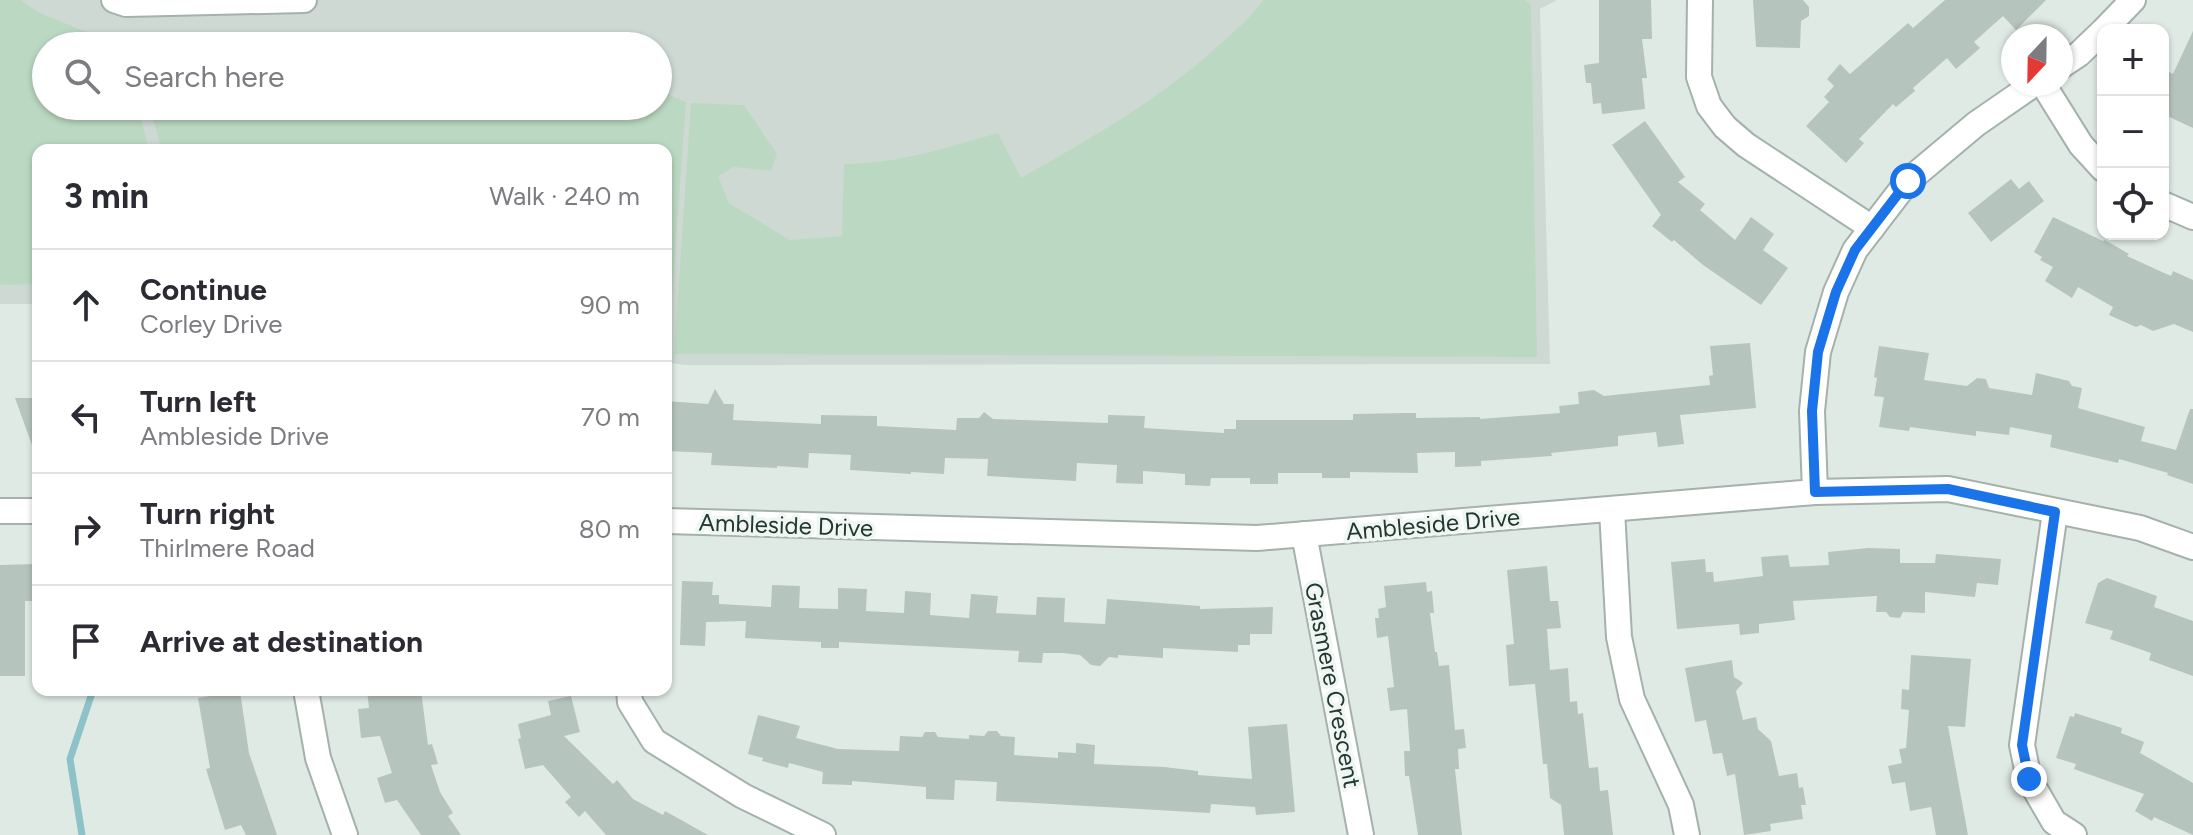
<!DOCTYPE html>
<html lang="en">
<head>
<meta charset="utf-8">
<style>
	body { margin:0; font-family:Figtree,sans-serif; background:#f7f7f7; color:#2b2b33 }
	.controls { position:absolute; right:24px; top:24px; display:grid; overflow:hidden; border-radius:16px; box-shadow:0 2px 6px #0004 }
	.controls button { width:72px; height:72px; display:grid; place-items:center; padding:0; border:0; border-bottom:2px solid #e1e1e2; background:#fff; color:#2b2b33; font:40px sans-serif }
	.compass { position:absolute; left:2001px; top:24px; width:72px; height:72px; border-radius:50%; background:#fff; box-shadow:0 2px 6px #0004; rotate:202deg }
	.stop { position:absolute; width:24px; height:24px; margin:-18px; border:6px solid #1a73e8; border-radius:50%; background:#fff }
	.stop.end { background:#1a73e8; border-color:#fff; box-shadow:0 2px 8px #0008 }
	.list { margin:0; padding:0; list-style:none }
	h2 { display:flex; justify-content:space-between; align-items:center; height:104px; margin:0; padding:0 32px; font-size:34px }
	h2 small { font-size:26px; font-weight:400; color:#7c7c81 }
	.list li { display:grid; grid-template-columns:52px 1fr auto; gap:24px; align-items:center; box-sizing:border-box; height:112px; padding:0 32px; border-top:2px solid #e1e1e2 }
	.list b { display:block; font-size:30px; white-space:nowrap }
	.list p { margin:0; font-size:26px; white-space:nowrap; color:#7c7c81 }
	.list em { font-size:26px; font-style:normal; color:#7c7c81 }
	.icon { flex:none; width:44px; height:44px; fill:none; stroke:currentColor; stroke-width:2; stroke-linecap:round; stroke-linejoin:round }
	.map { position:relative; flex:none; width:2193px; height:835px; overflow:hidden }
	.search { position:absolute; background:#fff; box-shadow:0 2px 6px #0004; left:32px; top:32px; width:640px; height:88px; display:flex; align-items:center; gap:20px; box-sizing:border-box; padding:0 28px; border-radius:44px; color:#7c7c81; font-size:30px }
	.panel { position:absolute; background:#fff; box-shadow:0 2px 6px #0004; left:32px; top:144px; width:640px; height:552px; border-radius:16px }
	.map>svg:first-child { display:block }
	.built { fill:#cfd9d4; fill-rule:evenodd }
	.green { fill:#bbd9c2 }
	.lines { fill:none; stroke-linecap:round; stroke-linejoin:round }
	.stream { stroke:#8ec2c9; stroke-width:7 }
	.building { fill:#b6c4be }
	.minor-casing { stroke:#a4b1ac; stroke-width:28 }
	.minor { stroke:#fff; stroke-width:24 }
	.route { stroke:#1a73e8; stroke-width:10 }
	.labels { text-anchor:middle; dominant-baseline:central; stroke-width:7; stroke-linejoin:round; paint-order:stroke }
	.street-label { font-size:24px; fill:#233832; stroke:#f0f7f3 }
</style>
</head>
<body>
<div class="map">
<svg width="2193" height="835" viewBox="0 0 2193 835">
	<rect width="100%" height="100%" fill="#e0eae5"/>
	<path class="built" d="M0,0H1557L1540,9L1550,364L683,365L666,362V150H38V304H0ZM46,46H658V106H46Z"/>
	<g class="green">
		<polygon points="0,0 21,0 40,13 86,32 122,41 123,46 46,46 46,106 138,106 149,150 38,150 38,284 0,285"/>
		<path d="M1263,0H1525L1531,5L1537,357L674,354L691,103L744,105L777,154L771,171L734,167L718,176L729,203L790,240L842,236L844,164C897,164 948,147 998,133L1021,178C1091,138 1161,99 1220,44C1236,30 1251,17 1263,0Z"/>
		<polygon points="658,90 686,102 668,353 666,352 666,150 162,150 149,106 658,106"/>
	</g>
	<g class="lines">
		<polyline class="stream" points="82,835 70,759 93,690"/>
	</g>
	<g class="building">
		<polygon points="1599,0 1651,0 1652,39 1642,39 1647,78 1642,78 1645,109 1602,114 1601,103 1593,104 1591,83 1586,83 1584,65 1599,63"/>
		<polygon points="1753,0 1803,0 1809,7 1809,16 1801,21 1800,48 1756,47"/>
		<polygon points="1945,0 2046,0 2016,30 2003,16 1974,42 1980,48 1956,69 1947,58 1913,88 1915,91 1896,107 1893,104 1859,139 1864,143 1846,163 1806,126 1829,102 1824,97 1834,86 1827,79 1840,64 1850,74 1908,23 1913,28"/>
		<polygon points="2193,31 2193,128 2163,114 2163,69 2173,74"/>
		<polygon points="1645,121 1685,177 1678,182 1705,204 1700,210 1735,240 1751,217 1774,234 1763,250 1788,268 1761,305 1703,265 1674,240 1672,242 1652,226 1661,215 1612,145"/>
		<polygon points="2011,179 2019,189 2029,181 2044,201 1991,242 1968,213"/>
		<polygon points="2053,217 2103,241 2105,240 2129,254 2127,256 2162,272 2171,276 2173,271 2193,280 2193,332 2174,324 2153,331 2141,325 2136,327 2109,315 2113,307 2078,287 2072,298 2045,281 2053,267 2040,260 2042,257 2034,252"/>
		<polygon points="1750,343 1756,408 1680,415 1684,444 1658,447 1656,432 1618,436 1618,446 1551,453 1552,456 1481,461 1481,466 1455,467 1455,452 1417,453 1418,473 1350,472 1350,478 1322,478 1322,473 1278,473 1278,484 1250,484 1250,478 1211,478 1210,486 1185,485 1185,474 1143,471 1143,484 1116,483 1117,465 1077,463 1076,481 987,476 988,459 945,458 944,474 911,472 911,474 850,470 851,455 809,453 808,468 777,466 777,468 711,465 712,453 666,451 666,401 708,404 715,389 724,404 734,404 733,420 821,424 821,415 877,416 877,426 956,430 957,418 979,418 984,412 993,419 1108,423 1108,415 1145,416 1144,428 1224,433 1224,429 1236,429 1236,420 1353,420 1353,414 1404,413 1416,413 1416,418 1480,417 1480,419 1560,413 1559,406 1579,404 1578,392 1594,390 1604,396 1710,385 1709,376 1713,375 1710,346"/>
		<polygon points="1879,346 1929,353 1924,380 1967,386 1977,378 1986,379 1989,388 2032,395 2036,373 2069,381 2072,386 2082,388 2078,408 2145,427 2141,441 2176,450 2190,409 2193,409 2193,484 2167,475 2168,473 2119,459 2118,463 2050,447 2052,435 2010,427 2009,435 1976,431 1976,436 1910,427 1909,431 1879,427 1884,397 1874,396 1877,378 1874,377"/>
		<polygon points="15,398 38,398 38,455 36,456"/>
		<polygon points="1868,548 1900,549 1900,563 1935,563 1936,554 2001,559 1998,585 1977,583 1975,597 1925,592 1925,613 1903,612 1900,618 1890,617 1886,612 1876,612 1877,596 1793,601 1795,620 1759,624 1759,633 1740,635 1739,624 1677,629 1671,562 1705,559 1706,572 1713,572 1714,582 1763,576 1761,557 1788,555 1790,567 1829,565 1828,552"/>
		<polygon points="38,564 38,601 25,601 25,676 0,676 0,565"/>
		<polygon points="1547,566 1550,601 1558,601 1561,628 1547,629 1550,670 1568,668 1570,702 1577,701 1578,714 1583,713 1589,768 1598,767 1600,791 1608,790 1613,835 1564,835 1561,805 1550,798 1547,764 1543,764 1535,684 1509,686 1506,645 1514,644 1507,570"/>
		<polygon points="2107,578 2157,596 2154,607 2193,621 2193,676 2149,660 2151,653 2110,639 2113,631 2085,623 2098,583"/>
		<polygon points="682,581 713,582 712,595 719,595 719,604 771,607 772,585 800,586 799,608 838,609 838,588 867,589 866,611 904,613 905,591 931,593 930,615 969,618 971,594 998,596 996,613 1036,615 1037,597 1065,598 1064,622 1105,624 1107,599 1200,606 1200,609 1273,607 1272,634 1250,634 1250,645 1238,645 1238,652 1163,648 1163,658 1118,655 1118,658 1109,657 1100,666 1091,665 1080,655 1063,653 1043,653 1042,663 1018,662 1019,651 839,642 839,648 821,648 821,642 745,638 746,621 706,622 705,646 680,645"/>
		<polygon points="1426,582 1427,592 1432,591 1434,613 1430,613 1435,652 1437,652 1439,666 1449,665 1455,730 1464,729 1466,748 1458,749 1459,769 1455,769 1462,835 1418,835 1409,776 1405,776 1404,751 1410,751 1407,709 1390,711 1387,688 1394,687 1388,636 1377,638 1375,618 1379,618 1378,609 1386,607 1384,586"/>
		<polygon points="1911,655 1971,659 1965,727 1948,726 1968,835 1936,835 1931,807 1910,811 1905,782 1892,784 1888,766 1902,763 1899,749 1906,748 1909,710 1901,709 1902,689 1909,690"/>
		<polygon points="1732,660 1734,677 1743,683 1736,691 1743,720 1756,717 1758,729 1771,741 1779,776 1797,773 1799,788 1803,787 1806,805 1801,805 1803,819 1770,824 1771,831 1744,835 1735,774 1727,776 1722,753 1713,754 1706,720 1695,722 1685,668"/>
		<polygon points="367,690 421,690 428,745 432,744 438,764 431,765 440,792 453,813 448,816 461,835 421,835 397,800 385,803 377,778 392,773 380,736 361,738 358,709 369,708"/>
		<polygon points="240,691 249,753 277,835 246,835 241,825 225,830 206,769 210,768 198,698"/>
		<polygon points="571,696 580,732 564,736 613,784 617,780 633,799 663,815 665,811 708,835 606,835 585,811 579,817 565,802 571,797 543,765 525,769 518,739 521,738 518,724 551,715 548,701"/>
		<polygon points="2075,713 2122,728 2121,733 2144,742 2140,753 2193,783 2193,835 2154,817 2152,821 2135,811 2144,794 2074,769 2076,764 2056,758 2070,716 2074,717"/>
		<polygon points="758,715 800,726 796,738 838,749 899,751 900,736 922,737 925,732 935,732 938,737 969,739 969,735 984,736 988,731 997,731 1001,736 1015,737 1014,755 1058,758 1058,752 1076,753 1076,743 1095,745 1094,764 1164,767 1198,771 1198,775 1252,779 1248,727 1287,724 1295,812 1256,815 1255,807 1211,804 1210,813 996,801 997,782 955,780 954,800 926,799 926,787 852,781 852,785 822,784 823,772 789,763 788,768 762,761 763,758 748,754"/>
	</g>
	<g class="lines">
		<g class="minor-casing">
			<g id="minor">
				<polyline points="114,0 126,4 304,0"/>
				<polyline points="1700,0 1699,77 1709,106 1725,127 1746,145 1872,228"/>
				<polyline points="2104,30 2133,0"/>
				<polyline points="2061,66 2079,54 2103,31"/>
				<polyline points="2043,84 2081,145 2103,169"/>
				<polyline points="2163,204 2193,217"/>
				<polyline points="1815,492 1812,411 1818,352 1836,292 1855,250 1908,181 1976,124 2034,84"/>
				<polyline points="1612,510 1619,637 1632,699 1681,805 1687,835"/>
				<polyline points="0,511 38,511"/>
				<polyline points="2055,512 2022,745 2029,779 2054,822 2074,835"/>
				<polyline points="666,521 1257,538 1815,492 1948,489 2140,528 2193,547"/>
				<polyline points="1304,534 1361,835"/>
				<polyline points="306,690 318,758 345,835"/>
				<polyline points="629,690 630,702 654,741 743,796 823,835"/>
			</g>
		</g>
		<use href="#minor" class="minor"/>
	</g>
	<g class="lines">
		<polyline class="route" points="1908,181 1855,250 1836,292 1818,352 1812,411 1815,492 1948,489 2055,512 2022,745 2029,779"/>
	</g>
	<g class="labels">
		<g class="street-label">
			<text transform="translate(1433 524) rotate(-5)">Ambleside Drive</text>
			<text transform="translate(786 525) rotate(2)">Ambleside Drive</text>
			<text transform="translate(1333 685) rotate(79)">Grasmere Crescent</text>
		</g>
	</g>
</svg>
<div class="controls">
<button>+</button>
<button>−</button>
<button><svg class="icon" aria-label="locate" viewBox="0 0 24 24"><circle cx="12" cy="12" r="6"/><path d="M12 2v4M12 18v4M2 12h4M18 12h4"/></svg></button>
</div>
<svg class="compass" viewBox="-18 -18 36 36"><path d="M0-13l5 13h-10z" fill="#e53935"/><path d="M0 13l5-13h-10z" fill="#7c7c81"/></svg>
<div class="stop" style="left:1908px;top:181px"></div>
<div class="stop end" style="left:2029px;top:779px"></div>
<div class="search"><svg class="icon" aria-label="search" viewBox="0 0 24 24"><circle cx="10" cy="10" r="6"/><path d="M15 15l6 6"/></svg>Search here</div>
<section class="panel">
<h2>3 min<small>Walk · 240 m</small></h2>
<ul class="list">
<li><svg class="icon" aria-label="ahead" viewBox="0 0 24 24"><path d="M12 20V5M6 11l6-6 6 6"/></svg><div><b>Continue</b><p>Corley Drive</p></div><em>90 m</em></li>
<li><svg class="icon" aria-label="left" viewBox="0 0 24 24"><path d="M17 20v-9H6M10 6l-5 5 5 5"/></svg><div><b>Turn left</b><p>Ambleside Drive</p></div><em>70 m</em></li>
<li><svg class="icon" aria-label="right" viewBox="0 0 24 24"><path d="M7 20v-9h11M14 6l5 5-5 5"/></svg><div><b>Turn right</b><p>Thirlmere Road</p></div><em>80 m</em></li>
<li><svg class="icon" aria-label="arrive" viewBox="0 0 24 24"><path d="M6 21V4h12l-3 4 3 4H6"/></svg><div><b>Arrive at destination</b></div></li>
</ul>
</section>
</div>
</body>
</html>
